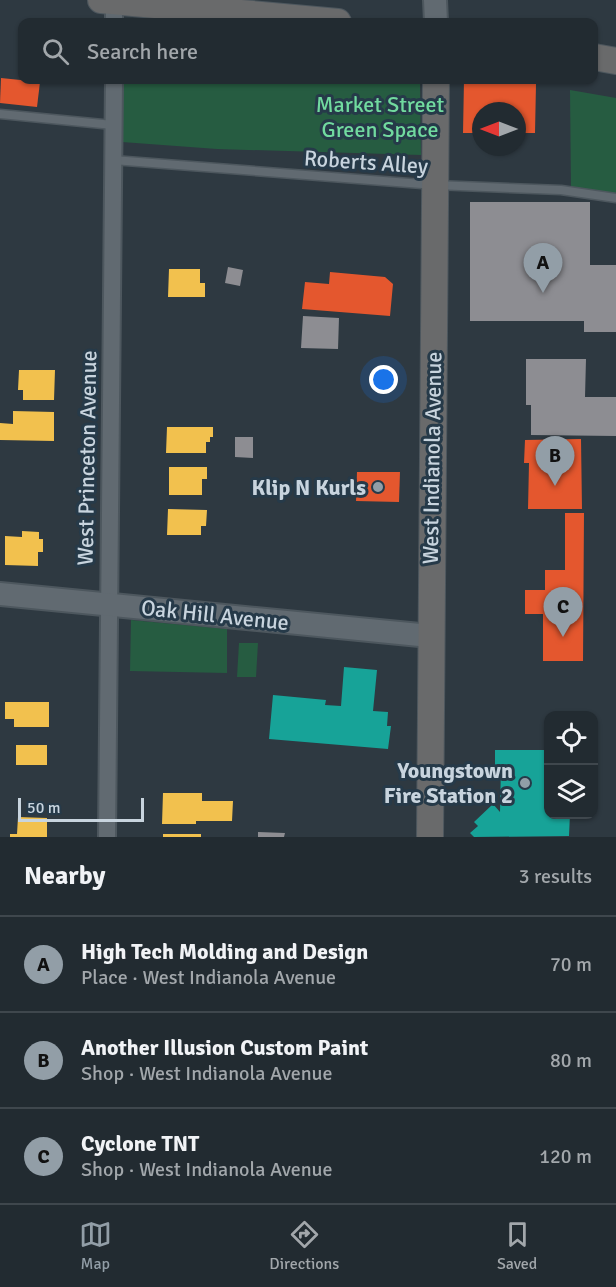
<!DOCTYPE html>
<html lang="en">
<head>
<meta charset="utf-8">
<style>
	body { margin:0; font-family:Signika,sans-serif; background:#2a3339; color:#f1f3f6 }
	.controls { position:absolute; right:18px; bottom:18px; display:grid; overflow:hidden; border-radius:12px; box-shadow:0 2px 4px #0004 }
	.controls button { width:54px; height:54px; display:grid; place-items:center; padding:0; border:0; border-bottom:2px solid #3f474d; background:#222b31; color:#f1f3f6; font:30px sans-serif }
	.compass { position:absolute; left:472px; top:102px; width:54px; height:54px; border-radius:50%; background:#222b31; box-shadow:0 2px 4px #0004; rotate:270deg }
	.scale { position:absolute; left:18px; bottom:15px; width:126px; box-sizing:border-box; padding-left:6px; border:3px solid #c8d4de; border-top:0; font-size:16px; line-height:21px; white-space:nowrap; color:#c8d4de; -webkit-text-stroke:4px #263a49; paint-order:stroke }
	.you { position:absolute; left:384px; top:380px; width:21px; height:21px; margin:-15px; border:4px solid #fff; border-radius:50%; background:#1a73e8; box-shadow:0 0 0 9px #1a73e833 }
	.badge { display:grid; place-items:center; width:39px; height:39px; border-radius:50%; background:#929ea7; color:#111; font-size:20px; font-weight:700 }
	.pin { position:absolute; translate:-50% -50px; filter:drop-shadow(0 2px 3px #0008) }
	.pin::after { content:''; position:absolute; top:32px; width:21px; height:18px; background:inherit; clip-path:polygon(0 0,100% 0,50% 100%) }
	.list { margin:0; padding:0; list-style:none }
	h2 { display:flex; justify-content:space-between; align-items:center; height:78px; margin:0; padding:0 24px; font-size:26px }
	h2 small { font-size:20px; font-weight:400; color:#a2a7ab }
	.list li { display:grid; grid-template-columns:39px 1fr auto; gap:18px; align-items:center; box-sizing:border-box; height:96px; padding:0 24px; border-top:2px solid #3f474d }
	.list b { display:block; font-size:22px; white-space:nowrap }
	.list p { margin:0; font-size:20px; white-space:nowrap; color:#a2a7ab }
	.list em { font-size:20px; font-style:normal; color:#a2a7ab }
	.icon { flex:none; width:33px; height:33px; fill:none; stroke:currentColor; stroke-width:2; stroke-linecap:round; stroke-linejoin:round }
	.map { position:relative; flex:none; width:616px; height:837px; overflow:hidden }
	.search { position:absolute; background:#222b31; box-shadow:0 2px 4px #0004; left:18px; right:18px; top:18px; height:66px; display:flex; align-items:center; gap:15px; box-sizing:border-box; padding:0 21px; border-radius:12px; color:#a2a7ab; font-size:22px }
	.sheet { height:366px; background:#222b31 }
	nav { display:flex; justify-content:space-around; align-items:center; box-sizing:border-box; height:84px; border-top:2px solid #3f474d; background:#222b31; font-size:16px; color:#a2a7ab }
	nav a { display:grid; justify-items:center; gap:3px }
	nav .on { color:#929ea7 }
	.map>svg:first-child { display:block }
	.green { fill:#265c41 }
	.homes { fill:#f2c14e }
	.shops { fill:#e4572e }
	.public { fill:#17a398 }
	.industry { fill:#8d8d92 }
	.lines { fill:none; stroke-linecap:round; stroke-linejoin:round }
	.lane-casing { stroke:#4d575e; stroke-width:11 }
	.street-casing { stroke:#4d575e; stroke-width:20 }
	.secondary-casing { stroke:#4d575e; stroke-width:26 }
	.primary-casing { stroke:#4d575e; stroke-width:28 }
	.lane { stroke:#616a71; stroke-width:8 }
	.street { stroke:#616a71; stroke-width:16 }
	.secondary { stroke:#616a71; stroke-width:22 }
	.primary { stroke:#696a6b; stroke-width:26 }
	.poi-dot { fill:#929ea7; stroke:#263a49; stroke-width:2 }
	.labels { text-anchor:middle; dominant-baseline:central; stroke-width:6; stroke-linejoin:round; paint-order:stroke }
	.park-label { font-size:22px; fill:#71da9f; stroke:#263a49 }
	.street-label { font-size:22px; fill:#c8d4de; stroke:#263a49 }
	.poi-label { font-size:22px; font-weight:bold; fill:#c8d4de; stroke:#263a49; text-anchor:end }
</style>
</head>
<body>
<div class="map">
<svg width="616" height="837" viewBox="0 0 616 837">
	<rect width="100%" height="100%" fill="#2e3941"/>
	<g class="green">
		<polygon points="123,80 420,80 421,155 217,149 122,142"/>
		<polygon points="570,90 616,98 616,195 571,188"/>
		<polygon points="131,620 227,629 227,673 130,671"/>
		<polygon points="239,643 258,643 256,677 237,677"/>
	</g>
	<g class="homes">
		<polygon points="169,269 200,269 200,283 205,283 205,297 168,297"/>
		<polygon points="19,370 55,370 54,400 23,400 23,390 18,390"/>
		<polygon points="13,411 54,412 54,441 0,440 0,423 13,424"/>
		<polygon points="167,427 213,427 213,437 210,437 210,442 206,442 206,453 166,453"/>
		<polygon points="169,467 207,467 207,479 202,479 202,495 169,495"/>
		<polygon points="168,509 207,510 206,526 201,526 201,535 167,535"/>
		<polygon points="22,531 39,532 39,539 43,539 43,552 38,552 38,566 5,565 5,536 22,537"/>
		<polygon points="5,702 49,702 49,727 14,727 14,719 5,719"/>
		<rect x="16" y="745" width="31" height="20"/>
		<polygon points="163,793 202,793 202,801 233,801 232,821 196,821 196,824 162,824"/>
		<polygon points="18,817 47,818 47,837 10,837 10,834 17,834"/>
		<rect x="163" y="834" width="38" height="3"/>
	</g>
	<g class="shops">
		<polygon points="1,78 40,82 37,107 0,103"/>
		<polygon points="464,80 511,80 536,84 535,133 517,133 517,111 481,111 481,133 463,133"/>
		<polygon points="330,272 385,277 393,284 390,316 302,309 305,282 329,284"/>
		<polygon points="581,439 582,509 528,509 529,463 524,463 525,440"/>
		<polygon points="357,472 400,472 399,502 356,501"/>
		<polygon points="565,513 584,513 583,661 543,661 543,614 525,614 525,590 545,590 545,570 565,570"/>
	</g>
	<g class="public">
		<polygon points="344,667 377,670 373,711 388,712 387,726 391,726 388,749 269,739 273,695 326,700 325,705 341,706"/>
		<polygon points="495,750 548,750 548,814 570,814 569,836 474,837 470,833 478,826 474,822 493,804 500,812 501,765 495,765"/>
	</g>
	<g class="industry">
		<polygon points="470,202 590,202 590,265 616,265 616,332 584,332 584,321 470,321"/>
		<polygon points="228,267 243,270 240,286 225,283"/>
		<polygon points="303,316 339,318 338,349 301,348"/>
		<polygon points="526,359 586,359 585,397 616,397 616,436 531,435 531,405 526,405"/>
		<polygon points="235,437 253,437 253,458 235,457"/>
		<polygon points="258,832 285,833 284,837 258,837"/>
	</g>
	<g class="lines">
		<g class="lane-casing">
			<g id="lane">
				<polyline points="0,114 113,125"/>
				<polyline points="113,160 435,185 561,190 616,198"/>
			</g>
		</g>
		<g class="street-casing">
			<g id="street">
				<polyline points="114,1 114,22"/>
				<polyline points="107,837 114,80"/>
			</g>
		</g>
		<g class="secondary-casing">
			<g id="secondary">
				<polyline points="435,0 436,22"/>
				<polyline points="0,594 430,636"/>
			</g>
		</g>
		<g class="primary-casing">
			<g id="primary">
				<polyline points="101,0 338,22"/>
				<polyline points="594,57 616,61"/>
				<polyline points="430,837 436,80"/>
			</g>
		</g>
		<use href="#lane" class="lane"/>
		<use href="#street" class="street"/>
		<use href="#secondary" class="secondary"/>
		<use href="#primary" class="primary"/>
	</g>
	<g class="poi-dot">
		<circle cx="378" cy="487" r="6"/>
		<circle cx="525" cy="783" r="6"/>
	</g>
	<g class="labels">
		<g class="park-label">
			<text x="380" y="104">Market Street<tspan x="380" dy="25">Green Space</tspan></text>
		</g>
		<g class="street-label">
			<text transform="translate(366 162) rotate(4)">Roberts Alley</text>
			<text transform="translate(87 458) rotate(-89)">West Princeton Avenue</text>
			<text transform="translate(432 458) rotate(-89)">West Indianola Avenue</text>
			<text transform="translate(215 615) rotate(6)">Oak Hill Avenue</text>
		</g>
		<g class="poi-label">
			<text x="366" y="487">Klip N Kurls</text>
			<text x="513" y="770">Youngstown<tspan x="513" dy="25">Fire Station 2</tspan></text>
		</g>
	</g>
</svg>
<div class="controls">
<button><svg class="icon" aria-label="locate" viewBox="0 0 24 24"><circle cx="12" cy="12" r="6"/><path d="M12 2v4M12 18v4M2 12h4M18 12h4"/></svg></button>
<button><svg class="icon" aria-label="layers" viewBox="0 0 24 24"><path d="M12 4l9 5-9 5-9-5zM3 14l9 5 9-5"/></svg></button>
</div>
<svg class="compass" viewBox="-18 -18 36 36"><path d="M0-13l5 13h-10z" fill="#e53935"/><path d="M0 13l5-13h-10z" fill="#a2a7ab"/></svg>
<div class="scale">50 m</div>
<div class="you"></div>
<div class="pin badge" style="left:543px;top:293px">A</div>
<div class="pin badge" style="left:555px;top:486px">B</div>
<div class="pin badge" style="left:563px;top:637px">C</div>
<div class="search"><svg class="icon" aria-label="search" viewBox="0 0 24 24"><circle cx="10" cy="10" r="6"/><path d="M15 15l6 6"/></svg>Search here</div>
</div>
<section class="sheet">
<h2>Nearby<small>3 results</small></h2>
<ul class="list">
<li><span class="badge">A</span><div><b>High Tech Molding and Design</b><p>Place · West Indianola Avenue</p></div><em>70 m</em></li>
<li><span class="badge">B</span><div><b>Another Illusion Custom Paint</b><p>Shop · West Indianola Avenue</p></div><em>80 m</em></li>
<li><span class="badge">C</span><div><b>Cyclone TNT</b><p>Shop · West Indianola Avenue</p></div><em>120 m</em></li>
</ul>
</section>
<nav>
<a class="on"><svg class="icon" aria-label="map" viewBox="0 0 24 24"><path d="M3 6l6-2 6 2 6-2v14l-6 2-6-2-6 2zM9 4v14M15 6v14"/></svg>Map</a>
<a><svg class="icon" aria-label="directions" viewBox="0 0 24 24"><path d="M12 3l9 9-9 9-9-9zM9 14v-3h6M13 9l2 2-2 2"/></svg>Directions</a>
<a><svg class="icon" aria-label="saved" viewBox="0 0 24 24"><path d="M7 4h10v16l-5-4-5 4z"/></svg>Saved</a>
</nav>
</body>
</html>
